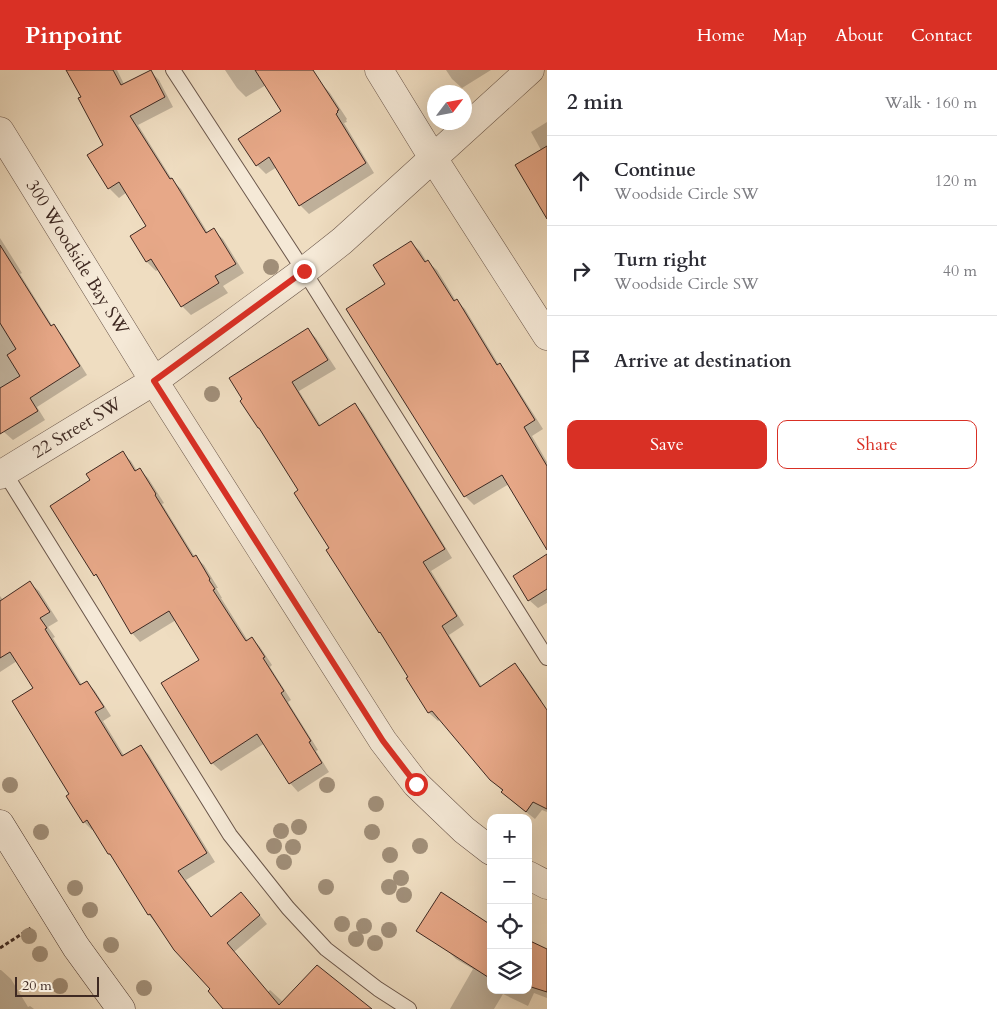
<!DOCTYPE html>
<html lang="en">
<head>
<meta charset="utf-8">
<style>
	body { margin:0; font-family:Cardo,serif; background:#f2f2f3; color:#2b2b33 }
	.controls { position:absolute; right:15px; bottom:15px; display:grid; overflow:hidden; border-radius:10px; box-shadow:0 5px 20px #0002 }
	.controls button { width:45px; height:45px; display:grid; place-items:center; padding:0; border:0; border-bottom:1px solid #e1e1e2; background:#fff; color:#2b2b33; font:25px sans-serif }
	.compass { position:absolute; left:427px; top:15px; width:45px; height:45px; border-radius:50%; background:#fff; box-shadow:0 5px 20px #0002; rotate:58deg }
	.scale { position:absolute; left:15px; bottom:12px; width:84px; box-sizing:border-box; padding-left:5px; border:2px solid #3e2922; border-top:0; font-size:14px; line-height:18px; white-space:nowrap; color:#3e2922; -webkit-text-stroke:4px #f5e9d7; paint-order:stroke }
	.stop { position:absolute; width:15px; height:15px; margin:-11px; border:4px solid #d93025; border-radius:50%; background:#fff }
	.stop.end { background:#d93025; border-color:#fff; box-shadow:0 1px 5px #0008 }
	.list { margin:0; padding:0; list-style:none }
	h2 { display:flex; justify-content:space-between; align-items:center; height:65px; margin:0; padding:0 20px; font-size:21px }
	h2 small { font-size:16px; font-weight:400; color:#7c7c81 }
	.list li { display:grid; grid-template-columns:32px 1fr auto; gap:15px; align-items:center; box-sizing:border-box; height:90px; padding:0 20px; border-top:1px solid #e1e1e2 }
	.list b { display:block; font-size:19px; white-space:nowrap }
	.list p { margin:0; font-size:16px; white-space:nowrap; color:#7c7c81 }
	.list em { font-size:16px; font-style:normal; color:#7c7c81 }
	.actions { display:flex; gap:10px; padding:15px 20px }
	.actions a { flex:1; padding:11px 0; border:1px solid #d93025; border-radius:10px; text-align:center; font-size:18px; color:#d93025 }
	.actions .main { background:#d93025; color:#fff }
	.icon { flex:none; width:28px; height:28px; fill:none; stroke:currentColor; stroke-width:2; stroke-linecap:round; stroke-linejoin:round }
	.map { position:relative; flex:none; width:547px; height:939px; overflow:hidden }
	header { display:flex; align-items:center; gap:30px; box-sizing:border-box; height:70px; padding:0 25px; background:#d93025; color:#fff }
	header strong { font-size:24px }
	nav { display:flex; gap:28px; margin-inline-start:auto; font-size:18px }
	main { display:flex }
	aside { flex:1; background:#fff }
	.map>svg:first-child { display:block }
	.shadow { fill:#0003 }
	.building { fill:#e7a888; stroke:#3e2922 }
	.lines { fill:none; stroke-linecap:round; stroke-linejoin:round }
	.lane-casing { stroke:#6a564a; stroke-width:16 }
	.street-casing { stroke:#6a564a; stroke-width:29 }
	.secondary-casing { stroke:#3e2922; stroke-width:29 }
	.path { stroke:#3e2922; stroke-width:3; stroke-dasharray:4 2.5; stroke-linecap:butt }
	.lane { stroke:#f5e9d7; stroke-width:14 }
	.street { stroke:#f5e9d7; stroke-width:28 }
	.secondary { stroke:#f5e9d7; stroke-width:28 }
	.tree { fill:#a08e78 }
	.route { stroke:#d93025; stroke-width:6 }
	.labels { text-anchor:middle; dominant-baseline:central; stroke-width:4; stroke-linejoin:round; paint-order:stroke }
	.street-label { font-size:18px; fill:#3e2922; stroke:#f5e9d7 }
</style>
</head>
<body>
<header>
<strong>Pinpoint</strong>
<nav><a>Home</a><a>Map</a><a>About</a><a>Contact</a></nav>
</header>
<main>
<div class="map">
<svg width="547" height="939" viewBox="0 0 547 939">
	<rect width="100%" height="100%" fill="#efddc1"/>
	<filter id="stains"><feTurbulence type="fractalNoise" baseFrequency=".004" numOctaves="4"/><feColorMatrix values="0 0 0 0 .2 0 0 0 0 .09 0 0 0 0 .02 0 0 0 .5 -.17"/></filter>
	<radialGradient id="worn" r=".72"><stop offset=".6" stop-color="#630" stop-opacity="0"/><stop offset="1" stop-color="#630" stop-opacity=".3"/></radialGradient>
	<g class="shadow">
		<polygon points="80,0 117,0 124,14 150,1 159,10 173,37 138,55 173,111 181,119 208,163 213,160 223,169 244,203 223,216 228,223 191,245 182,236 159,199 156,201 147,192 132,166 148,157 127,122 119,128 109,118 88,86 104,75 82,28"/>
		<polygon points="225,0 309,0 330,23 347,49 346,50 347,52 344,53 374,103 309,144 300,135 277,97 266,104 257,95 283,41 266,15 246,27 237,18"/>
		<polygon points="446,0 491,0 462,18 452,9"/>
		<polygon points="547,52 547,147 541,80 531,62"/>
		<polygon points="0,168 22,203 20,204 53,257 54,256 62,265 87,305 37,337 45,350 13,370 4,362 0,355"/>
		<polygon points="411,173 420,181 427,192 428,192 437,200 456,231 457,231 465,239 499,295 508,304 543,359 532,366 547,392 547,477 509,414 474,435 465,426 348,239 387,215"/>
		<polygon points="308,260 316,268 336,299 299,321 321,356 354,334 363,343 452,488 431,501 464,555 449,565 482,617 515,595 523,603 542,631 532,637 547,647 547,742 542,740 535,749 512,731 491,709 441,649 438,651 429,643 408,609 410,607 385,568 380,562 300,421 263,362"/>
		<polygon points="122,383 131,391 137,401 139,399 148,408 164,433 162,434 195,487 204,495 218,518 216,518 222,528 221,528 248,571 252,568 260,577 272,595 270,597 291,630 288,632 318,680 316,681 329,702 298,722 290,713 265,673 221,701 212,693 201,590 176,550 140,572 132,563 102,511 95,505 92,411"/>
		<polygon points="547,486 547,533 538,538 529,530"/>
		<polygon points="30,513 39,521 58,551 48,557 55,567 53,568 82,615 87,612 95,621 111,646 103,651 125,687 141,676 149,685 215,792 186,810 212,848 249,832 267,854 234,882 268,922 270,920 283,932 369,939 224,939 211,919 149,845 114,788 109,784 94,759 92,760 84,752 71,724 35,618 17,591 0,602 0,526 3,530"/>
		<polygon points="491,856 491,920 528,920 528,872 547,883 547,928 534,923 528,936 503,924 494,939 450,939 473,899 456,889 447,880"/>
		<polygon points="0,900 1,900 11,909 28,937 30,936 34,939 0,939"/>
	</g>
	<g class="building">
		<polygon points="66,0 113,0 121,15 151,0 165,27 130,46 170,109 172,108 206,163 214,158 236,194 215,206 219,213 181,237 151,189 146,192 130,166 146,156 119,112 108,119 87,85 103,75 78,28 81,27"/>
		<polygon points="255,0 313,0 339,40 337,41 338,42 336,44 366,93 299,136 269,87 256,96 238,69 281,41"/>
		<polygon points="547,76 547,149 515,95"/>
		<polygon points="411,171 425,192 428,190 454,231 457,229 497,295 500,293 535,350 524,357 547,396 547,480 502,405 464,427 346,239 385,214 373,195"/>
		<polygon points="0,175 51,256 54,254 80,296 30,328 38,341 0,364 0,318 20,306 7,285 16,279 0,253"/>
		<polygon points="308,258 328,290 292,312 319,356 355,333 410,422 445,479 423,492 457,546 442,556 480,617 515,593 547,640 547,739 533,732 526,742 501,722 503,720 490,710 432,641 428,643 406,608 408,607 380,562 379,563 326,480 329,478 294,423 298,420 259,358 258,358 240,331 242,329 229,308"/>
		<polygon points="123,381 135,401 140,398 156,424 155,425 193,487 196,485 210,509 209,510 215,519 213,520 242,565 246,571 252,567 265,587 263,588 284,621 281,623 311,671 309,672 322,693 289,714 257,664 211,694 161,613 199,590 169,541 131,564 96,504 94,506 50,436 90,410 86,404"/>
		<polygon points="547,484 547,519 528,531 513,506"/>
		<polygon points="30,511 50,542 40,548 47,558 45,559 80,615 87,611 104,637 95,642 122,686 141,675 207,783 178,801 211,847 241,822 260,845 227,873 279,935 317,895 372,939 223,939 208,921 210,919 174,880 150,844 148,845 110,784 108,784 87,750 83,753 66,726 69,724 12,631 33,618 10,582 0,588 0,531"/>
		<polygon points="441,822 491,855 491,909 416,861"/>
		<polygon points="528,870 547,879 547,922 528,916"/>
	</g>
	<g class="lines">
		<g class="lane-casing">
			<g id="lane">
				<polyline points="173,0 304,201 547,588"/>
				<polyline points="3,400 230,765 288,838 326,879 378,919 409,939"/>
			</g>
		</g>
		<g class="street-casing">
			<g id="street">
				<polyline points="379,0 433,88 547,266"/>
				<path id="s1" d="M0,61L154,311L0,405"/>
				<polyline points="491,781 464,760 416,714 383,671 154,311 304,201 342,171 530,0"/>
				<polyline points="528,805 547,815"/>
			</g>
		</g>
		<g class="secondary-casing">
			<polyline id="secondary" points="0,754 76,877 121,939"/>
		</g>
		<polyline class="path" points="0,878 31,858"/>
		<use href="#lane" class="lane"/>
		<use href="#street" class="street"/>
		<use href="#secondary" class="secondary"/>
	</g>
	<g class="tree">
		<circle cx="271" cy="197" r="8"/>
		<circle cx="212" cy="324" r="8"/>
		<circle cx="10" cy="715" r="8"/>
		<circle cx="327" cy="715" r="8"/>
		<circle cx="376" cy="734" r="8"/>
		<circle cx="299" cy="757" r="8"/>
		<circle cx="281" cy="761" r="8"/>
		<circle cx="41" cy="762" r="8"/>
		<circle cx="372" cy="762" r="8"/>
		<circle cx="274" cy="776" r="8"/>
		<circle cx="420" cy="776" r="8"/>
		<circle cx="293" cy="777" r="8"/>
		<circle cx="390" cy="785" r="8"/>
		<circle cx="284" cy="792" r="8"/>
		<circle cx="401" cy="808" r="8"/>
		<circle cx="326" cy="817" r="8"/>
		<circle cx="389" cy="817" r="8"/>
		<circle cx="75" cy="818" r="8"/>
		<circle cx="404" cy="825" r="8"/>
		<circle cx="90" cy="840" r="8"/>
		<circle cx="342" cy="854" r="8"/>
		<circle cx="364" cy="856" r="8"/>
		<circle cx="389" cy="860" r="8"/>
		<circle cx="29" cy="866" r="8"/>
		<circle cx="356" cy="869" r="8"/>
		<circle cx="375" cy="873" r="8"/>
		<circle cx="111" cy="875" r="8"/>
		<circle cx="40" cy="884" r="8"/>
		<circle cx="60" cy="916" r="8"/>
		<circle cx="144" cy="918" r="8"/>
	</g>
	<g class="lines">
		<polyline class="route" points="304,201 154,311 383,671 416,714"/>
	</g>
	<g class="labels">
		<g class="street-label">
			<text stroke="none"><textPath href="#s1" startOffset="148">300 Woodside Bay SW</textPath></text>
			<text transform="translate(77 358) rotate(-31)">22 Street SW</text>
		</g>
	</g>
	<rect width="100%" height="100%" filter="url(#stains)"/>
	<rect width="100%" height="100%" fill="url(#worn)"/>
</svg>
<div class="controls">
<button>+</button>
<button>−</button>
<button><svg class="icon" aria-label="locate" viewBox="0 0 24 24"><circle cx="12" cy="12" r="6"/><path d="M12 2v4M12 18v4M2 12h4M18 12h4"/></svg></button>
<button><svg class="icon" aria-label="layers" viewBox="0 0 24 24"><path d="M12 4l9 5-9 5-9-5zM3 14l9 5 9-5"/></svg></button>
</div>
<svg class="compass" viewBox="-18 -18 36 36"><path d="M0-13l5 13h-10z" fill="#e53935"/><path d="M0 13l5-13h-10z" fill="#7c7c81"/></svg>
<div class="scale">20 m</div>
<div class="stop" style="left:416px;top:714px"></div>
<div class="stop end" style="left:304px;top:201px"></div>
</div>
<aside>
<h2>2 min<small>Walk · 160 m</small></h2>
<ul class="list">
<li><svg class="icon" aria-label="ahead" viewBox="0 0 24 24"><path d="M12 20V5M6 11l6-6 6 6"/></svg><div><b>Continue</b><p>Woodside Circle SW</p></div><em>120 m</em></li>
<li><svg class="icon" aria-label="right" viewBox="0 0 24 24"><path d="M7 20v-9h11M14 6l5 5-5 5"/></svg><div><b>Turn right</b><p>Woodside Circle SW</p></div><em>40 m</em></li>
<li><svg class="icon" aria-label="arrive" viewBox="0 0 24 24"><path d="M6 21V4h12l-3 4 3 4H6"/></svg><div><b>Arrive at destination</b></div></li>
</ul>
<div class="actions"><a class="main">Save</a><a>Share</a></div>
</aside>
</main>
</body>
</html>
